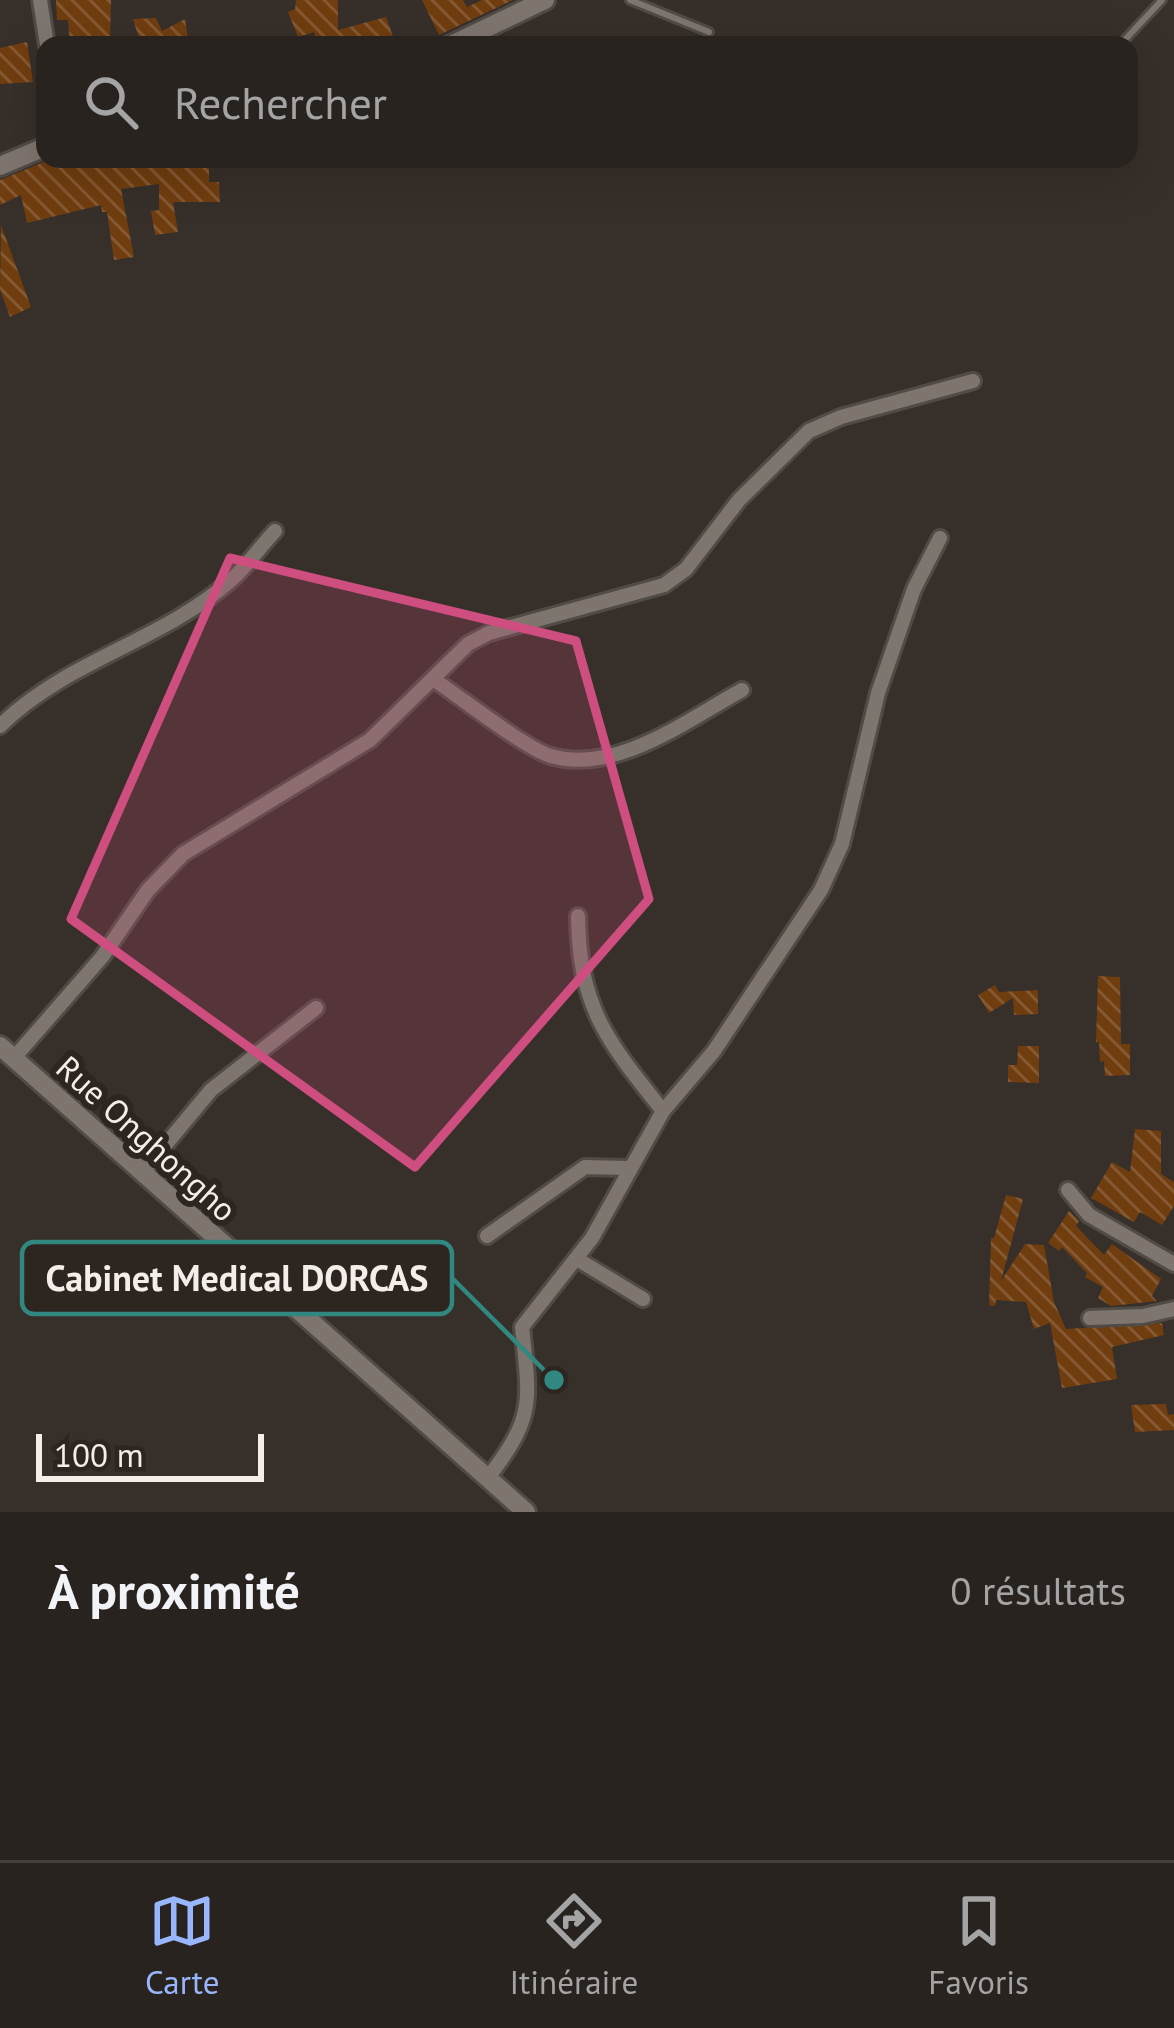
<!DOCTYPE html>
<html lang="fr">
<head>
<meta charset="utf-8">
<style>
	body { margin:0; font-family:"PT Sans",sans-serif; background:#312b28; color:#f1f3f6 }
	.scale { position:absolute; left:36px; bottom:30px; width:228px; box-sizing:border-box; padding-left:12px; border:6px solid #f4eeea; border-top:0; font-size:33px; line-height:42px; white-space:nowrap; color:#f4eeea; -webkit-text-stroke:9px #2d251f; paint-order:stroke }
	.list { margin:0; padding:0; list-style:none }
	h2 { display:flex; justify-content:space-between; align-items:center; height:156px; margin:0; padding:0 48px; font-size:51px }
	h2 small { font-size:39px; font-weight:400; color:#a5a4a4 }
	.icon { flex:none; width:66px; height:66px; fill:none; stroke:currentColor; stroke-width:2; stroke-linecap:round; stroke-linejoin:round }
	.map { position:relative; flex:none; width:1174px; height:1512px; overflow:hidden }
	.search { position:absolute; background:#29231f; box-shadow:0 12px 48px #0002; left:36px; right:36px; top:36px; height:132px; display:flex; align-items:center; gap:30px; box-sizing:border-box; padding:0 42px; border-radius:24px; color:#a5a4a4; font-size:45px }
	.sheet { height:348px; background:#29231f }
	nav { display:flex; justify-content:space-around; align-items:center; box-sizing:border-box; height:168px; border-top:3px solid #45403d; background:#29231f; font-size:33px; color:#a5a4a4 }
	nav a { display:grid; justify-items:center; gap:6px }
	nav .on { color:#98b6fd }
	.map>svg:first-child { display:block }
	.building { fill:url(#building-back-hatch) }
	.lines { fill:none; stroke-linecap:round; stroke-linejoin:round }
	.lane-casing { stroke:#514b46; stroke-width:12 }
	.street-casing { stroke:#514b46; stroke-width:20 }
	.secondary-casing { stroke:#514b46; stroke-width:24 }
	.lane { stroke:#7f756f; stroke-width:6 }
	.street { stroke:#7f756f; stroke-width:14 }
	.secondary { stroke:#7f756f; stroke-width:18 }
	.marked { fill:#ce4e7f; fill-opacity:0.2; stroke:#ce4e7f; stroke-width:9; stroke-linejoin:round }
	.labels { text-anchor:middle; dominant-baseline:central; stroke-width:12; stroke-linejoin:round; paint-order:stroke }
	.street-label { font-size:33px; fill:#f4eeea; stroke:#2d251f }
	.leader { fill:none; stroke:#318881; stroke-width:4.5 }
	.callout-dot { fill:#318881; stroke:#2d251f; stroke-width:4.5 }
	.callout { fill:#2d251f; stroke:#318881; stroke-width:4.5 }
	.callout-label { font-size:36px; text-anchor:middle; font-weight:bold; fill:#f4eeea }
</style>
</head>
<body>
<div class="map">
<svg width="1174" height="1512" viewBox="0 0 1174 1512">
	<defs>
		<pattern id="building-back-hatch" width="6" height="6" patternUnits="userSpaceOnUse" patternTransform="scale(3)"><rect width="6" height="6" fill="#703d0f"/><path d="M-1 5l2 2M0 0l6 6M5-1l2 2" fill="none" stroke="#855932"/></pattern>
	</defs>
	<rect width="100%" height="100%" fill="#372f29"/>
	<g class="building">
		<polygon points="56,0 111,0 110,45 70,45 68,20 57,20"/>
		<polygon points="296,0 338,0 338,30 386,17 395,42 317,45 314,32 298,37 288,12 295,9"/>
		<polygon points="422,0 463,0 467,7 482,0 513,0 439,35"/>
		<polygon points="156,18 162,31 185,19 189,45 141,45 133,19"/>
		<polygon points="27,42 33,82 0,84 0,48"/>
		<polygon points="51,159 64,159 65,164 96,159 157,159 158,166 183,165 183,159 209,160 209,182 219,182 220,202 173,202 178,232 155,235 151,211 159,210 159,184 121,189 134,257 114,260 107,212 102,212 101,205 27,223 21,195 0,205 0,180"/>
		<polygon points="1,225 31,307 10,317 0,289"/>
		<polygon points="1098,976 1120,977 1121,1044 1130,1044 1130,1075 1105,1076 1104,1061 1100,1062 1099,1042 1096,1042"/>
		<polygon points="995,985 999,992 1038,990 1038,1014 1014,1015 1013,998 989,1013 978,995"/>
		<polygon points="1018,1046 1039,1046 1039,1083 1008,1082 1008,1065 1017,1065"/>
		<polygon points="1135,1129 1161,1131 1161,1174 1174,1182 1174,1206 1162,1225 1140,1212 1134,1222 1091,1198 1112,1162 1130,1172"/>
		<polygon points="1006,1195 1023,1199 1001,1281 1025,1244 1044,1245 1054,1302 1066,1329 1162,1323 1164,1335 1112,1347 1117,1379 1062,1388 1050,1323 1034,1329 1026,1302 996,1300 995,1306 989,1305 991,1238 994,1238"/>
		<polygon points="1069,1211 1079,1221 1076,1226 1104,1255 1112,1244 1161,1279 1152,1296 1157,1301 1111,1306 1098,1298 1103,1287 1085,1277 1087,1273 1062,1247 1059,1251 1048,1243"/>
		<polygon points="1166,1404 1168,1415 1174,1414 1174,1430 1135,1432 1131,1405"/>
	</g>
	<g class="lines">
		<g class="lane-casing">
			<g id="lane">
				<polyline points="630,0 709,32"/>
				<polyline points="1120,45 1162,0"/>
			</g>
		</g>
		<g class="street-casing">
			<g id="street">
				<polyline points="40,0 47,45"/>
				<path d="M433,679C459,696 526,749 551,756C616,775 689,719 742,690"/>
				<path d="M0,726C65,661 163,641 231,580C247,566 260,547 275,531"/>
				<path d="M578,916C579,1008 608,1042 663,1111"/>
				<polyline points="13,1059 102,957 148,890 183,854 370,740 468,644 489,633 664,585 686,569 739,500 809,431 841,417 973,381"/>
				<polyline points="142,1173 211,1090 316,1008"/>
				<polyline points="1068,1190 1089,1215 1174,1264"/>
				<polyline points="487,1236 585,1167 627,1168"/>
				<polyline points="577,1259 643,1299"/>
				<polyline points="1090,1318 1143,1316 1174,1309"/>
				<path d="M487,1479C535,1417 530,1403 522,1327L592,1238L663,1111L714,1051L821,890L842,844L878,693L914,589L940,538"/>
			</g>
		</g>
		<g class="secondary-casing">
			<g id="secondary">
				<polyline points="451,45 545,0"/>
				<polyline points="0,166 45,147"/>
				<polyline points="0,1046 526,1512"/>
			</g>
		</g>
		<use href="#lane" class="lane"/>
		<use href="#street" class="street"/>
		<use href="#secondary" class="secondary"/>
	</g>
	<path class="marked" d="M230,558L576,641L649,899L415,1167L71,919Z"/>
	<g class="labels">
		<g class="street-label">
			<text transform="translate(147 1138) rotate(42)">Rue Onghongho</text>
		</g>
	</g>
	<path class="leader" d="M554 1380L452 1278"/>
	<circle class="callout-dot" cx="554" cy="1380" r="12"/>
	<rect class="callout" x="22" y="1242" width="430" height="72" rx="12"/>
	<g class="callout-label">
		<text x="237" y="1291">Cabinet Medical DORCAS</text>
	</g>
</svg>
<div class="scale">100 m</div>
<div class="search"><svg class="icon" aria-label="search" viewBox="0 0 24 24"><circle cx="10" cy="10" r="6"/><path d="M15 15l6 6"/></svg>Rechercher</div>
</div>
<section class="sheet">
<h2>À proximité<small>0 résultats</small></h2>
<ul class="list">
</ul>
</section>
<nav>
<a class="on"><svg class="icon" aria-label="map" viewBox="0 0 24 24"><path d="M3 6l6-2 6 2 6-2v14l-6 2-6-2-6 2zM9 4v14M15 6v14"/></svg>Carte</a>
<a><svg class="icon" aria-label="directions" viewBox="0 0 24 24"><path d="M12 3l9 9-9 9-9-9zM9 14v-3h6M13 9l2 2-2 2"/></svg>Itinéraire</a>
<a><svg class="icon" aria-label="saved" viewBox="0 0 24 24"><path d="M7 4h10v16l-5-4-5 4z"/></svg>Favoris</a>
</nav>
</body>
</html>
